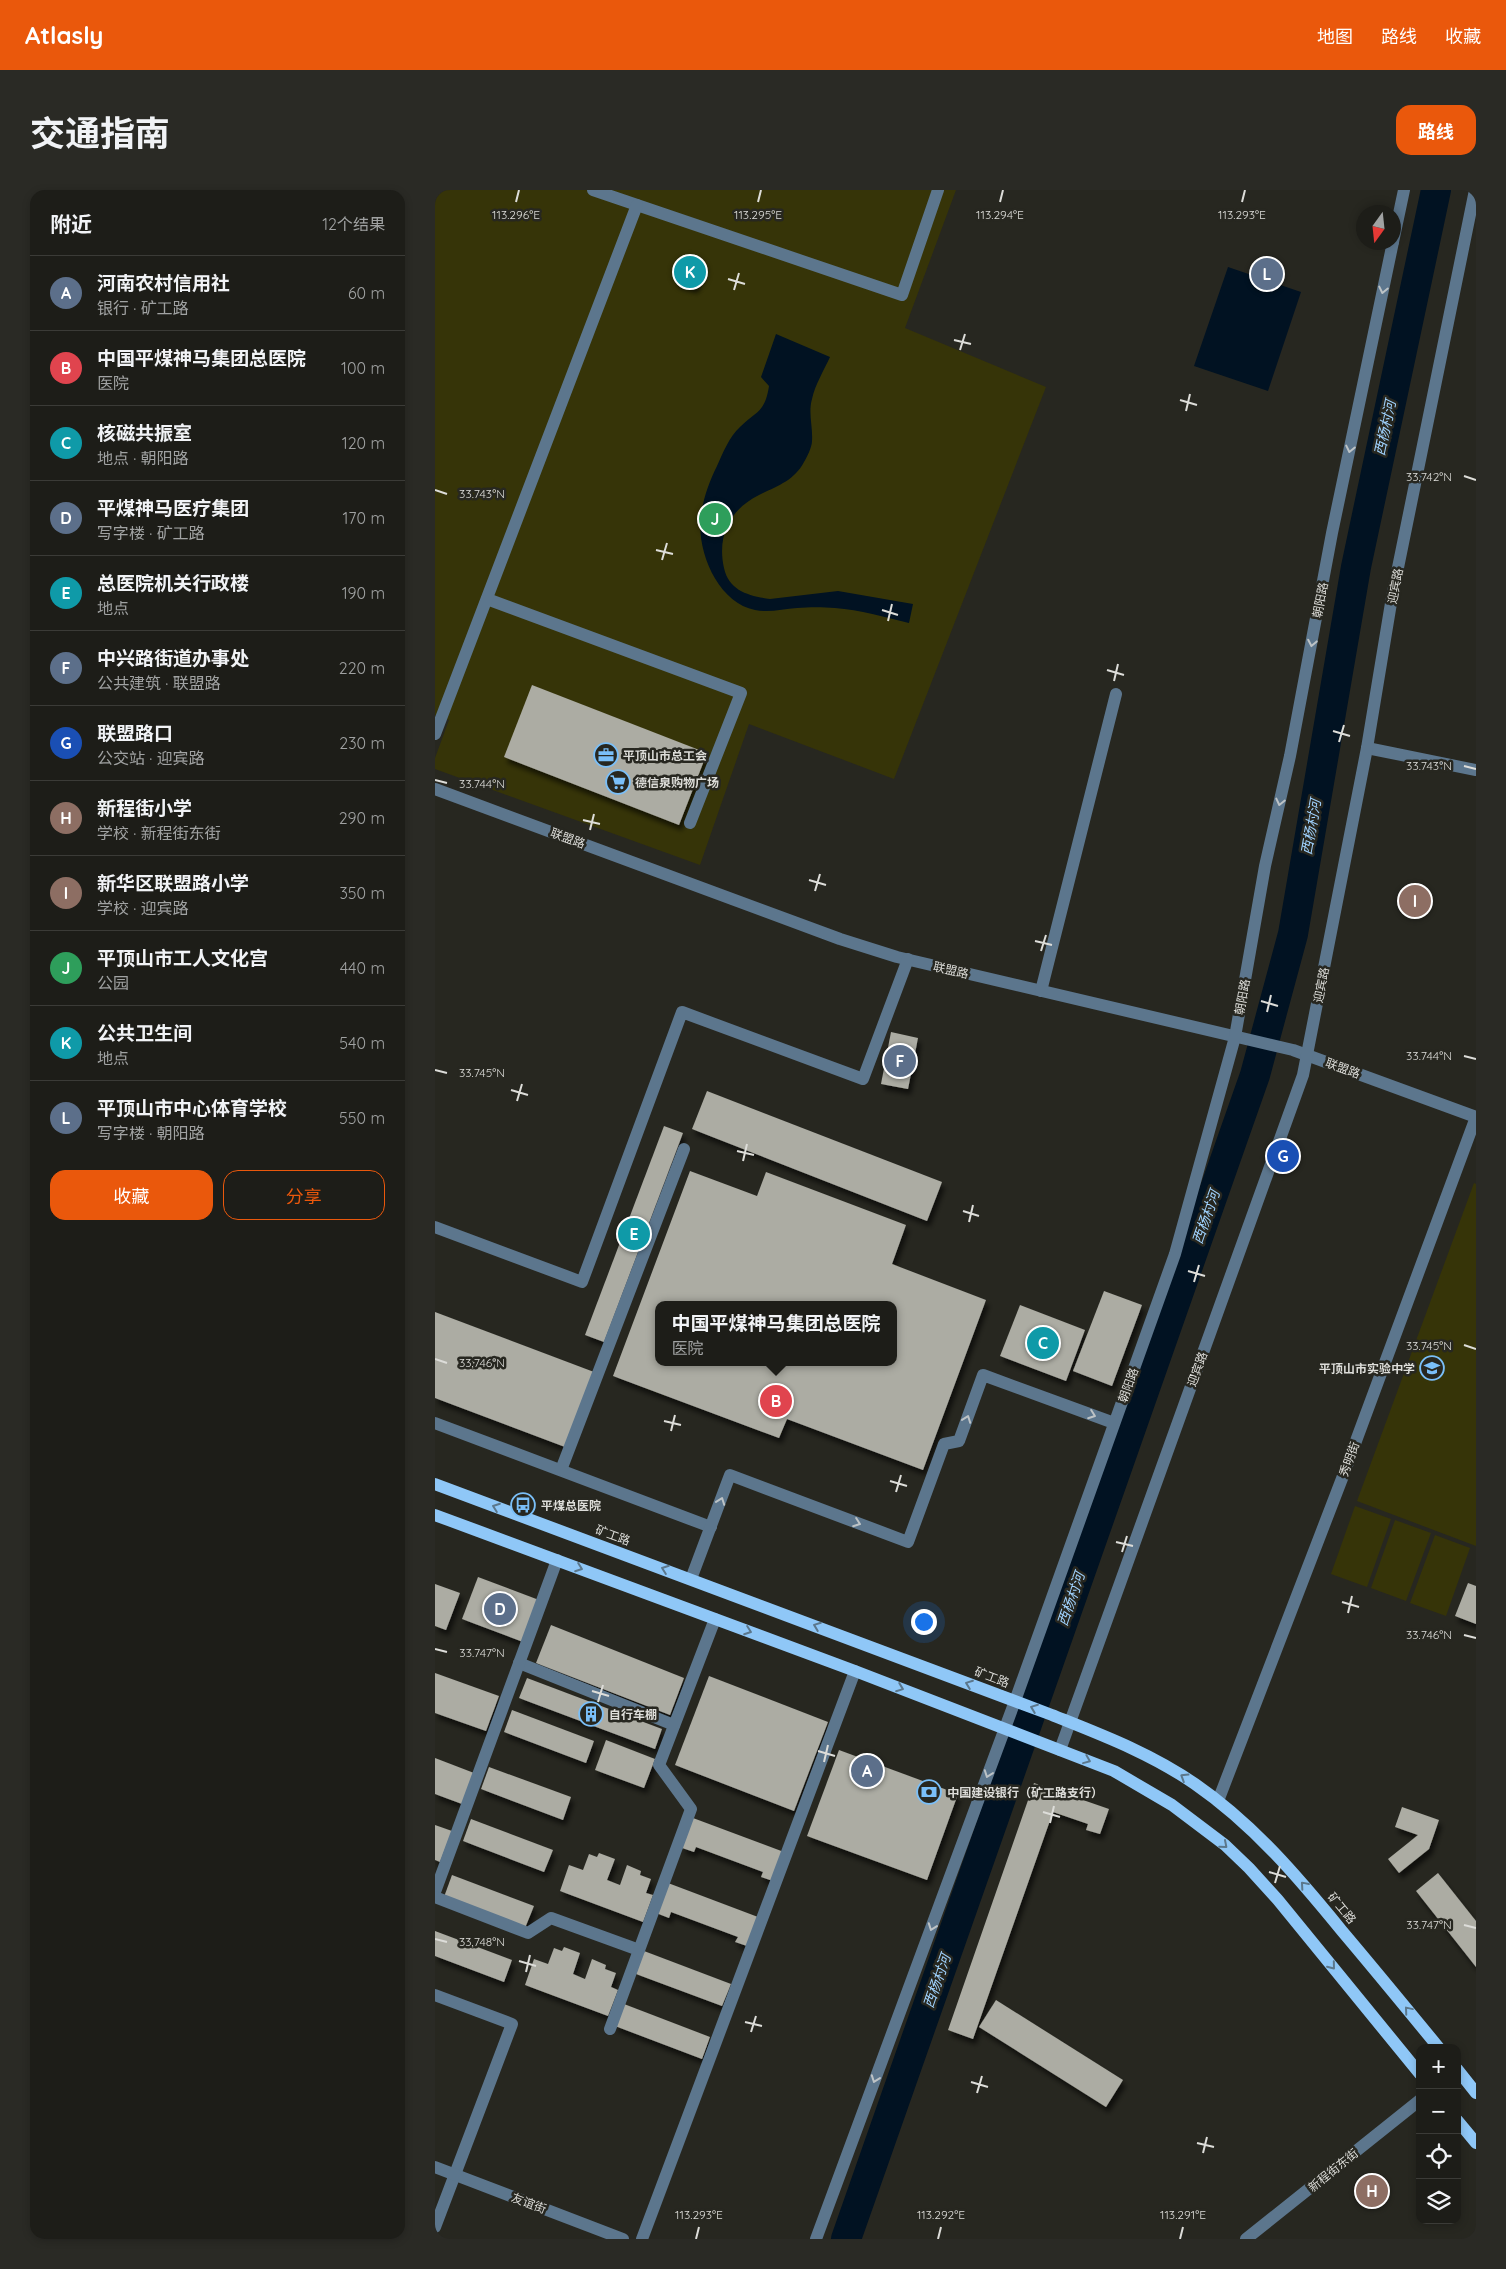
<!DOCTYPE html>
<html lang="zh">
<head>
<meta charset="utf-8">
<style>
	body { margin:0; font-family:Quicksand,"Noto Sans SC",sans-serif; background:#2a2a25; color:#f1f3f6 }
	.controls { position:absolute; right:15px; bottom:15px; display:grid; overflow:hidden; border-radius:10px; box-shadow:0 2px 8px #0003 }
	.controls button { width:45px; height:45px; display:grid; place-items:center; padding:0; border:0; border-bottom:1px solid #3b3b37; background:#1d1d18; color:#f1f3f6; font:25px sans-serif }
	.compass { position:absolute; left:921px; top:15px; width:45px; height:45px; border-radius:50%; background:#1d1d18; box-shadow:0 2px 8px #0003; rotate:195deg }
	.you { position:absolute; left:488px; top:1431px; width:18px; height:18px; margin:-12px; border:4px solid #fff; border-radius:50%; background:#1a73e8; box-shadow:0 0 0 8px #1a73e833 }
	.badge { display:grid; place-items:center; width:32px; height:32px; border-radius:50%; background:#ea580c; color:#fff; font-size:16px; font-weight:700 }
	.pin { position:absolute; translate:-50% -50%; border:2px solid #fff; box-shadow:0 1px 5px #0006 }
	.popup { position:absolute; left:220px; top:1111px; width:242px; height:65px; box-sizing:border-box; display:grid; place-content:center; border-radius:10px; background:#1d1d18; filter:drop-shadow(0 1px 4px #0005); font-size:16px; white-space:nowrap; color:#a0a2a2 }
	.popup b { font-size:19px; color:#f1f3f6 }
	.popup::after { content:''; position:absolute; left:50%; top:100%; margin-left:-10px; border:10px solid transparent; border-top-color:#1d1d18 }
	.list { margin:0; padding:0; list-style:none }
	h2 { display:flex; justify-content:space-between; align-items:center; height:65px; margin:0; padding:0 20px; font-size:21px }
	h2 small { font-size:16px; font-weight:400; color:#a0a2a2 }
	.list li { display:grid; grid-template-columns:32px 1fr auto; gap:15px; align-items:center; box-sizing:border-box; height:75px; padding:0 20px; border-top:1px solid #3b3b37 }
	.list b { display:block; font-size:19px; white-space:nowrap }
	.list p { margin:0; font-size:16px; white-space:nowrap; color:#a0a2a2 }
	.list em { font-size:16px; font-style:normal; color:#a0a2a2 }
	.actions { display:flex; gap:10px; padding:15px 20px }
	.actions a { flex:1; padding:11px 0; border:1px solid #ea580c; border-radius:15px; text-align:center; font-size:18px; color:#ea580c }
	.actions .main { background:#ea580c; color:#fff }
	.icon { flex:none; width:28px; height:28px; fill:none; stroke:currentColor; stroke-width:2; stroke-linecap:round; stroke-linejoin:round }
	.map { position:relative; flex:none; width:1041px; height:2049px; overflow:hidden; border-radius:15px }
	header { display:flex; align-items:center; gap:30px; box-sizing:border-box; height:70px; padding:0 25px; background:#ea580c; color:#fff }
	header strong { font-size:24px }
	nav { display:flex; gap:28px; margin-inline-start:auto; font-size:18px }
	.intro { display:flex; align-items:center; justify-content:space-between; box-sizing:border-box; height:120px; padding:0 30px }
	h1 { margin:0; font-size:35px }
	.button { padding:12px 22px; border-radius:15px; background:#ea580c; color:#fff; font-size:18px; font-weight:700 }
	main { display:flex; gap:30px; padding:0 30px }
	aside { flex:1; background:#1d1d18; border-radius:15px; box-shadow:0 2px 8px #0003 }
	.map>svg:first-child { display:block }
	.green { fill:#363408 }
	.water { fill:#011222 }
	.lines { fill:none; stroke-linecap:round; stroke-linejoin:round }
	.river { stroke:#011222; stroke-width:30 }
	.building { fill:#acaca3; fill-rule:evenodd; filter:url(#shadow) }
	.minor { stroke:#5c768d; stroke-width:12 }
	.major { stroke:#8fc7f7; stroke-width:12 }
	.oneway { stroke:#bdc3c6 }
	.oneway2 { stroke:#5b778c }
	.ticks { fill:none; stroke:#ddddd9; stroke-width:2 }
	.labels { text-anchor:middle; dominant-baseline:central; stroke-width:5; stroke-linejoin:round; paint-order:stroke }
	.street-label { font-size:12px; fill:#ddddd9; stroke:#272720 }
	.poi-label { font-size:12px; font-weight:bold; fill:#ddddd9; stroke:#272720; text-anchor:start }
	.water-label { font-size:14px; font-style:italic; fill:#a0d3ff; stroke:#272720 }
	.ticks-label { font-size:12px; text-anchor:middle; fill:#ddddd9; stroke:#272720; stroke-width:5; stroke-linejoin:round; paint-order:stroke }
</style>
</head>
<body>
<header>
<strong>Atlasly</strong>
<nav><a>地图</a><a>路线</a><a>收藏</a></nav>
</header>
<div class="intro"><h1>交通指南</h1><a class="button">路线</a></div>
<main>
<aside>
<h2>附近<small>12个结果</small></h2>
<ul class="list">
<li><span class="badge" style="background:#5c6f8a">A</span><div><b>河南农村信用社</b><p>银行 · 矿工路</p></div><em>60 m</em></li>
<li><span class="badge" style="background:#e0444e">B</span><div><b>中国平煤神马集团总医院</b><p>医院</p></div><em>100 m</em></li>
<li><span class="badge" style="background:#0f9aa8">C</span><div><b>核磁共振室</b><p>地点 · 朝阳路</p></div><em>120 m</em></li>
<li><span class="badge" style="background:#5c6f8a">D</span><div><b>平煤神马医疗集团</b><p>写字楼 · 矿工路</p></div><em>170 m</em></li>
<li><span class="badge" style="background:#0f9aa8">E</span><div><b>总医院机关行政楼</b><p>地点</p></div><em>190 m</em></li>
<li><span class="badge" style="background:#5c6f8a">F</span><div><b>中兴路街道办事处</b><p>公共建筑 · 联盟路</p></div><em>220 m</em></li>
<li><span class="badge" style="background:#1a4fb4">G</span><div><b>联盟路口</b><p>公交站 · 迎宾路</p></div><em>230 m</em></li>
<li><span class="badge" style="background:#8d6e63">H</span><div><b>新程街小学</b><p>学校 · 新程街东街</p></div><em>290 m</em></li>
<li><span class="badge" style="background:#8d6e63">I</span><div><b>新华区联盟路小学</b><p>学校 · 迎宾路</p></div><em>350 m</em></li>
<li><span class="badge" style="background:#2e9e5b">J</span><div><b>平顶山市工人文化宫</b><p>公园</p></div><em>440 m</em></li>
<li><span class="badge" style="background:#0f9aa8">K</span><div><b>公共卫生间</b><p>地点</p></div><em>540 m</em></li>
<li><span class="badge" style="background:#5c6f8a">L</span><div><b>平顶山市中心体育学校</b><p>写字楼 · 朝阳路</p></div><em>550 m</em></li>
</ul>
<div class="actions"><a class="main">收藏</a><a>分享</a></div>
</aside>
<div class="map">
<svg width="1041" height="2049" viewBox="0 0 1041 2049">
	<defs>
		<filter id="shadow"><feDropShadow dx="3" dy="5.5" stdDeviation="2.5" flood-color="#0009"/></filter>
	</defs>
	<rect width="100%" height="100%" fill="#272720"/>
	<g class="green">
		<polygon points="0,0 521,0 470,138 611,197 459,589 314,534 265,675 0,579 0,568 14,530 0,525"/>
		<polygon points="1039,993 1041,994 1041,1356 922,1311"/>
		<polygon points="920,1316 956,1329 932,1397 896,1384"/>
		<polygon points="960,1330 996,1343 971,1411 936,1398"/>
		<polygon points="1000,1345 1035,1358 1011,1426 975,1413"/>
	</g>
	<g class="water">
		<polygon points="793,77 866,102 833,201 759,176"/>
		<path d="M341,144L395,167C389,180 380,195 377,209C373,223 378,237 377,251C377,257 372,267 369,272C359,291 342,296 324,305C294,320 282,346 289,378C294,401 314,406 335,409L403,401L478,414L474,433C450,427 425,420 400,418C388,417 374,417 362,418C348,419 334,423 320,420C283,413 261,361 266,326C268,309 274,292 282,276C288,263 294,247 305,237C321,221 330,223 334,196L326,187Z"/>
	</g>
	<g class="lines">
		<polyline class="river" points="411,2049 820,885 858,744 921,377 1001,0"/>
	</g>
	<g class="building">
		<polygon points="250,65 269,72 260,98 241,91"/>
		<polygon points="97,495 272,563 244,635 69,567"/>
		<polygon points="456,842 483,848 473,899 446,894"/>
		<polygon points="272,901 507,992 492,1031 257,939"/>
		<polygon points="229,936 248,943 169,1152 150,1145"/>
		<path d="M255,981L322,1006L331,982L471,1035L457,1074L551,1110L488,1280L352,1229L344,1248L178,1186ZM224,1115H458V1172H224Z"/>
		<polygon points="669,1101 707,1115 677,1196 638,1181"/>
		<polygon points="585,1115 650,1140 631,1191 565,1166"/>
		<polygon points="0,1122 159,1182 130,1257 0,1208"/>
		<polygon points="43,1387 104,1410 88,1452 27,1429"/>
		<polygon points="1033,1393 1041,1396 1041,1434 1020,1426"/>
		<polygon points="0,1394 25,1403 11,1440 0,1436"/>
		<polygon points="116,1435 249,1488 235,1525 101,1473"/>
		<polygon points="0,1483 64,1506 51,1541 0,1523"/>
		<polygon points="274,1486 393,1532 359,1621 240,1575"/>
		<polygon points="92,1488 227,1539 220,1559 84,1508"/>
		<polygon points="77,1520 159,1551 151,1573 69,1542"/>
		<polygon points="171,1550 220,1569 209,1598 160,1580"/>
		<polygon points="404,1560 523,1604 492,1690 372,1646"/>
		<polygon points="0,1568 39,1583 27,1614 0,1604"/>
		<polygon points="54,1577 136,1607 128,1630 46,1599"/>
		<polygon points="599,1593 674,1619 665,1644 651,1640 653,1634 618,1622 538,1849 513,1840"/>
		<polygon points="967,1617 1004,1630 994,1659 964,1683 953,1669 983,1645 960,1637"/>
		<polygon points="258,1628 349,1662 338,1691 326,1687 328,1682 261,1657 259,1662 247,1658"/>
		<polygon points="36,1629 118,1660 109,1682 28,1651"/>
		<polygon points="0,1635 17,1641 5,1672 0,1670"/>
		<polygon points="164,1663 180,1669 172,1690 185,1695 192,1675 206,1681 205,1685 216,1689 211,1703 218,1705 208,1732 125,1701 134,1675 148,1680 154,1664 162,1667"/>
		<polygon points="1003,1683 1041,1731 1041,1777 981,1701"/>
		<polygon points="17,1685 99,1716 90,1738 9,1707"/>
		<polygon points="233,1693 323,1727 312,1756 300,1752 303,1747 236,1722 234,1728 221,1723"/>
		<polygon points="0,1741 77,1770 69,1792 0,1766"/>
		<polygon points="129,1757 145,1763 138,1784 150,1789 157,1769 171,1775 170,1779 181,1783 176,1797 183,1800 173,1826 90,1795 99,1769 113,1774 119,1758 127,1761"/>
		<polygon points="209,1761 296,1794 287,1816 201,1784"/>
		<polygon points="561,1810 688,1890 671,1917 544,1837"/>
		<polygon points="189,1814 275,1847 267,1869 180,1836"/>
	</g>
	<g class="lines">
		<g class="minor">
			<polyline points="158,0 467,105 503,0"/>
			<polyline points="958,52 969,0"/>
			<polyline points="52,409 306,503 255,633"/>
			<polyline points="0,544 202,15"/>
			<polyline points="932,558 1041,580"/>
			<polyline points="0,599 405,749 462,767 858,860 1041,927"/>
			<polyline points="606,801 681,504"/>
			<polyline points="0,1037 147,1092 247,822 428,889 473,769"/>
			<polyline points="0,1233 276,1337"/>
			<polyline points="126,1280 249,959"/>
			<polyline points="256,1389 295,1285 473,1352 509,1254 524,1251 548,1185 679,1233"/>
			<polyline points="84,1473 239,1535"/>
			<polyline points="625,1560 868,885 932,558 957,407 1040,0"/>
			<polyline points="783,1611 908,1286 1041,927"/>
			<polyline points="0,1702 122,1370"/>
			<polyline points="0,1707 93,1743 116,1728 204,1760"/>
			<polyline points="0,1805 77,1834 0,2037"/>
			<polyline points="175,1839 256,1619 224,1575 280,1429"/>
			<polyline points="0,1977 188,2049"/>
			<polyline points="207,2049 420,1481"/>
			<polyline points="381,2049 580,1511 740,1064 800,847 830,676 855,566 897,343 958,52"/>
			<polyline points="811,2049 985,1910"/>
		</g>
		<g class="major">
			<path d="M0,1294L617,1525C667,1545 715,1563 760,1594C818,1634 863,1687 907,1741C940,1780 972,1819 1004,1858"/>
			<polyline points="0,1325 420,1481 679,1581 737,1615 790,1655 814,1678 843,1710 985,1884"/>
			<polyline points="1022,1879 1041,1903"/>
			<polyline points="1022,1930 1041,1953"/>
		</g>
	</g>
	<defs><path id="oneway-chevron" d="M-2-3.5L2.5 0L-2 3.5" fill="none" stroke-width="1.6" stroke-linecap="round" stroke-linejoin="round" transform="scale(1.25)"/></defs>
	<g class="oneway">
		<use href="#oneway-chevron" transform="translate(948 100) rotate(102)"/>
		<use href="#oneway-chevron" transform="translate(915 259) rotate(102)"/>
		<use href="#oneway-chevron" transform="translate(877 453) rotate(101)"/>
		<use href="#oneway-chevron" transform="translate(845 612) rotate(103)"/>
		<use href="#oneway-chevron" transform="translate(657 1225) rotate(20)"/>
		<use href="#oneway-chevron" transform="translate(532 1229) rotate(-70)"/>
		<use href="#oneway-chevron" transform="translate(286 1311) rotate(-70)"/>
		<use href="#oneway-chevron" transform="translate(422 1333) rotate(20)"/>
		<use href="#oneway-chevron" transform="translate(553 1584) rotate(110)"/>
		<use href="#oneway-chevron" transform="translate(497 1737) rotate(110)"/>
		<use href="#oneway-chevron" transform="translate(440 1889) rotate(110)"/>
	</g>
	<g class="oneway2">
		<use href="#oneway-chevron" transform="translate(61 1317) rotate(-160)"/>
		<use href="#oneway-chevron" transform="translate(144 1378) rotate(20)"/>
		<use href="#oneway-chevron" transform="translate(230 1379) rotate(-160)"/>
		<use href="#oneway-chevron" transform="translate(382 1436) rotate(-159)"/>
		<use href="#oneway-chevron" transform="translate(313 1441) rotate(20)"/>
		<use href="#oneway-chevron" transform="translate(534 1494) rotate(-159)"/>
		<use href="#oneway-chevron" transform="translate(465 1498) rotate(21)"/>
		<use href="#oneway-chevron" transform="translate(599 1518) rotate(-159)"/>
		<use href="#oneway-chevron" transform="translate(652 1570) rotate(22)"/>
		<use href="#oneway-chevron" transform="translate(749 1587) rotate(-148)"/>
		<use href="#oneway-chevron" transform="translate(789 1655) rotate(41)"/>
		<use href="#oneway-chevron" transform="translate(869 1695) rotate(-131)"/>
		<use href="#oneway-chevron" transform="translate(897 1776) rotate(51)"/>
		<use href="#oneway-chevron" transform="translate(973 1820) rotate(-130)"/>
	</g>
	<path class="ticks" d="M81,12L84,0M323,12L326,0M565,12L568,0M807,12L810,0M293,89L310,94M299,100L304,83M519,150L536,154M525,160L530,144M745,210L762,215M751,221L755,204M1029,286L1041,290M0,300L12,304M221,360L238,364M227,370L232,353M447,420L463,425M453,431L457,414M672,480L689,485M679,491L683,474M898,541L915,546M904,552L909,535M1029,576L1041,579M0,590L12,593M148,630L165,634M155,640L159,624M374,690L391,695M380,701L385,684M600,751L617,755M606,761L611,745M826,811L843,816M832,822L836,805M1029,866L1041,869M0,880L12,883M76,900L93,905M82,911L87,894M302,961L319,965M308,971L312,954M528,1021L544,1026M534,1032L538,1015M753,1081L770,1086M759,1092L764,1075M1029,1155L1041,1159M0,1169L12,1173M229,1231L246,1235M236,1241L240,1225M455,1291L472,1296M461,1302L466,1285M681,1352L698,1356M687,1362L692,1346M907,1412L924,1417M913,1423L917,1406M1029,1445L1041,1448M0,1459L12,1462M157,1501L174,1506M163,1512L168,1495M383,1561L400,1566M389,1572L393,1555M608,1622L625,1627M615,1633L619,1616M834,1682L851,1687M840,1693L845,1676M1029,1735L1041,1738M0,1749L12,1752M84,1771L101,1776M91,1782L95,1765M310,1832L327,1836M316,1842L321,1826M536,1892L553,1897M542,1903L547,1886M762,1953L779,1957M768,1963L772,1947M261,2049L264,2037M503,2049L506,2037M745,2049L748,2037"/>
	<defs>
		<g id="office-ring" transform="scale(1.25)"><circle r="9.5" fill="#272720" stroke="#7abff8" stroke-width="1.5"/><path d="M-6-3h4V-5.5h4V-3h4V5H-6ZM-1-4.5V-3h2v-1.5ZM-6 0V1H6V0Z" fill="#7abff8"/></g>
		<g id="supermarket-ring" transform="scale(1.25)"><circle r="9.5" fill="#272720" stroke="#7abff8" stroke-width="1.5"/><path d="M-6-5.5h2.5l.6 2H6L4.5 2H-2.5L-4.4-4H-6ZM-1.5 3.2a1.3 1.3 0 1 0 .1 0ZM3 3.2a1.3 1.3 0 1 0 .1 0Z" fill="#7abff8"/></g>
		<g id="school-ring" transform="scale(1.25)"><circle r="9.5" fill="#272720" stroke="#7abff8" stroke-width="1.5"/><path d="M0-5L7-2L0 1L-7-2ZM-4 1L0 2.5L4 1V4Q0 6-4 4Z" fill="#7abff8"/></g>
		<g id="bus-ring" transform="scale(1.25)"><circle r="9.5" fill="#272720" stroke="#7abff8" stroke-width="1.5"/><path d="M-5-6H5V4H4V6H2V4H-2V6H-4V4H-5ZM-3.5-4V0h7V-4ZM-3.5 1.2v1.5H-2V1.2ZM2 1.2v1.5H3.5V1.2Z" fill="#7abff8"/></g>
		<g id="building-ring" transform="scale(1.25)"><circle r="9.5" fill="#272720" stroke="#7abff8" stroke-width="1.5"/><path d="M-4-6H4V6H1V3H-1V6H-4ZM-2.5-4.3h1.7v1.8h-1.7ZM.8-4.3h1.7v1.8H.8ZM-2.5-1h1.7V.8h-1.7ZM.8-1h1.7V.8H.8Z" fill="#7abff8"/></g>
		<g id="bank-ring" transform="scale(1.25)"><circle r="9.5" fill="#272720" stroke="#7abff8" stroke-width="1.5"/><path d="M-6-4H6V4H-6ZM0-2.3a2.3 2.3 0 1 0 0 4.6a2.3 2.3 0 1 0 0-4.6Z" fill="#7abff8"/></g>
	</defs>
	<g fill-rule="evenodd">
		<use href="#office-ring" x="171" y="565"/>
		<use href="#supermarket-ring" x="183" y="592"/>
		<use href="#school-ring" x="997" y="1178"/>
		<use href="#bus-ring" x="88" y="1315"/>
		<use href="#building-ring" x="156" y="1524"/>
		<use href="#bank-ring" x="494" y="1602"/>
	</g>
	<g class="labels">
		<g class="street-label">
			<text transform="translate(960 396) rotate(-79)">迎宾路</text>
			<text transform="translate(885 410) rotate(-79)">朝阳路</text>
			<text transform="translate(133 648) rotate(20)">联盟路</text>
			<text transform="translate(516 780) rotate(13)">联盟路</text>
			<text transform="translate(886 795) rotate(-79)">迎宾路</text>
			<text transform="translate(807 807) rotate(-80)">朝阳路</text>
			<text transform="translate(908 878) rotate(20)">联盟路</text>
			<text transform="translate(762 1179) rotate(-70)">迎宾路</text>
			<text transform="translate(693 1195) rotate(-70)">朝阳路</text>
			<text transform="translate(914 1269) rotate(-70)">秀明街</text>
			<text transform="translate(178 1345) rotate(20)">矿工路</text>
			<text transform="translate(557 1487) rotate(21)">矿工路</text>
			<text transform="translate(907 1718) rotate(50)">矿工路</text>
			<text transform="translate(898 1980) rotate(-39)">新程街东街</text>
			<text transform="translate(94 2013) rotate(21)">友谊街</text>
		</g>
		<g class="poi-label">
			<text x="188" y="565">平顶山市总工会</text>
			<text x="200" y="592">德信泉购物广场</text>
			<text x="980" y="1178" text-anchor="end">平顶山市实验中学</text>
			<text x="106" y="1315">平煤总医院</text>
			<text x="174" y="1524">自行车棚</text>
			<text x="512" y="1602">中国建设银行（矿工路支行）</text>
		</g>
		<g class="water-label">
			<text transform="translate(950 238) rotate(-78)">西杨村河</text>
			<text transform="translate(876 637) rotate(-80)">西杨村河</text>
			<text transform="translate(771 1027) rotate(-71)">西杨村河</text>
			<text transform="translate(636 1409) rotate(-71)">西杨村河</text>
			<text transform="translate(502 1791) rotate(-71)">西杨村河</text>
		</g>
	</g>
	<g class="ticks-label">
		<text x="323" y="29">113.295°E</text>
		<text x="565" y="29">113.294°E</text>
		<text x="807" y="29">113.293°E</text>
		<text x="81" y="29">113.296°E</text>
		<text x="994" y="291">33.742°N</text>
		<text x="47" y="308">33.743°N</text>
		<text x="994" y="580">33.743°N</text>
		<text x="47" y="598">33.744°N</text>
		<text x="994" y="870">33.744°N</text>
		<text x="47" y="887">33.745°N</text>
		<text x="994" y="1160">33.745°N</text>
		<text x="47" y="1177">33.746°N</text>
		<text x="994" y="1449">33.746°N</text>
		<text x="47" y="1467">33.747°N</text>
		<text x="994" y="1739">33.747°N</text>
		<text x="47" y="1756">33.748°N</text>
		<text x="264" y="2029">113.293°E</text>
		<text x="506" y="2029">113.292°E</text>
		<text x="748" y="2029">113.291°E</text>
	</g>
</svg>
<div class="controls">
<button>+</button>
<button>−</button>
<button><svg class="icon" aria-label="locate" viewBox="0 0 24 24"><circle cx="12" cy="12" r="6"/><path d="M12 2v4M12 18v4M2 12h4M18 12h4"/></svg></button>
<button><svg class="icon" aria-label="layers" viewBox="0 0 24 24"><path d="M12 4l9 5-9 5-9-5zM3 14l9 5 9-5"/></svg></button>
</div>
<svg class="compass" viewBox="-18 -18 36 36"><path d="M0-13l5 13h-10z" fill="#e53935"/><path d="M0 13l5-13h-10z" fill="#a0a2a2"/></svg>
<div class="you"></div>
<div class="pin badge" style="left:432px;top:1581px;background:#5c6f8a">A</div>
<div class="pin badge" style="left:341px;top:1211px;background:#e0444e">B</div>
<div class="popup"><b>中国平煤神马集团总医院</b>医院</div>
<div class="pin badge" style="left:608px;top:1153px;background:#0f9aa8">C</div>
<div class="pin badge" style="left:65px;top:1419px;background:#5c6f8a">D</div>
<div class="pin badge" style="left:199px;top:1044px;background:#0f9aa8">E</div>
<div class="pin badge" style="left:465px;top:871px;background:#5c6f8a">F</div>
<div class="pin badge" style="left:848px;top:966px;background:#1a4fb4">G</div>
<div class="pin badge" style="left:937px;top:2001px;background:#8d6e63">H</div>
<div class="pin badge" style="left:980px;top:711px;background:#8d6e63">I</div>
<div class="pin badge" style="left:280px;top:329px;background:#2e9e5b">J</div>
<div class="pin badge" style="left:255px;top:82px;background:#0f9aa8">K</div>
<div class="pin badge" style="left:832px;top:84px;background:#5c6f8a">L</div>
</div>
</main>
</body>
</html>
